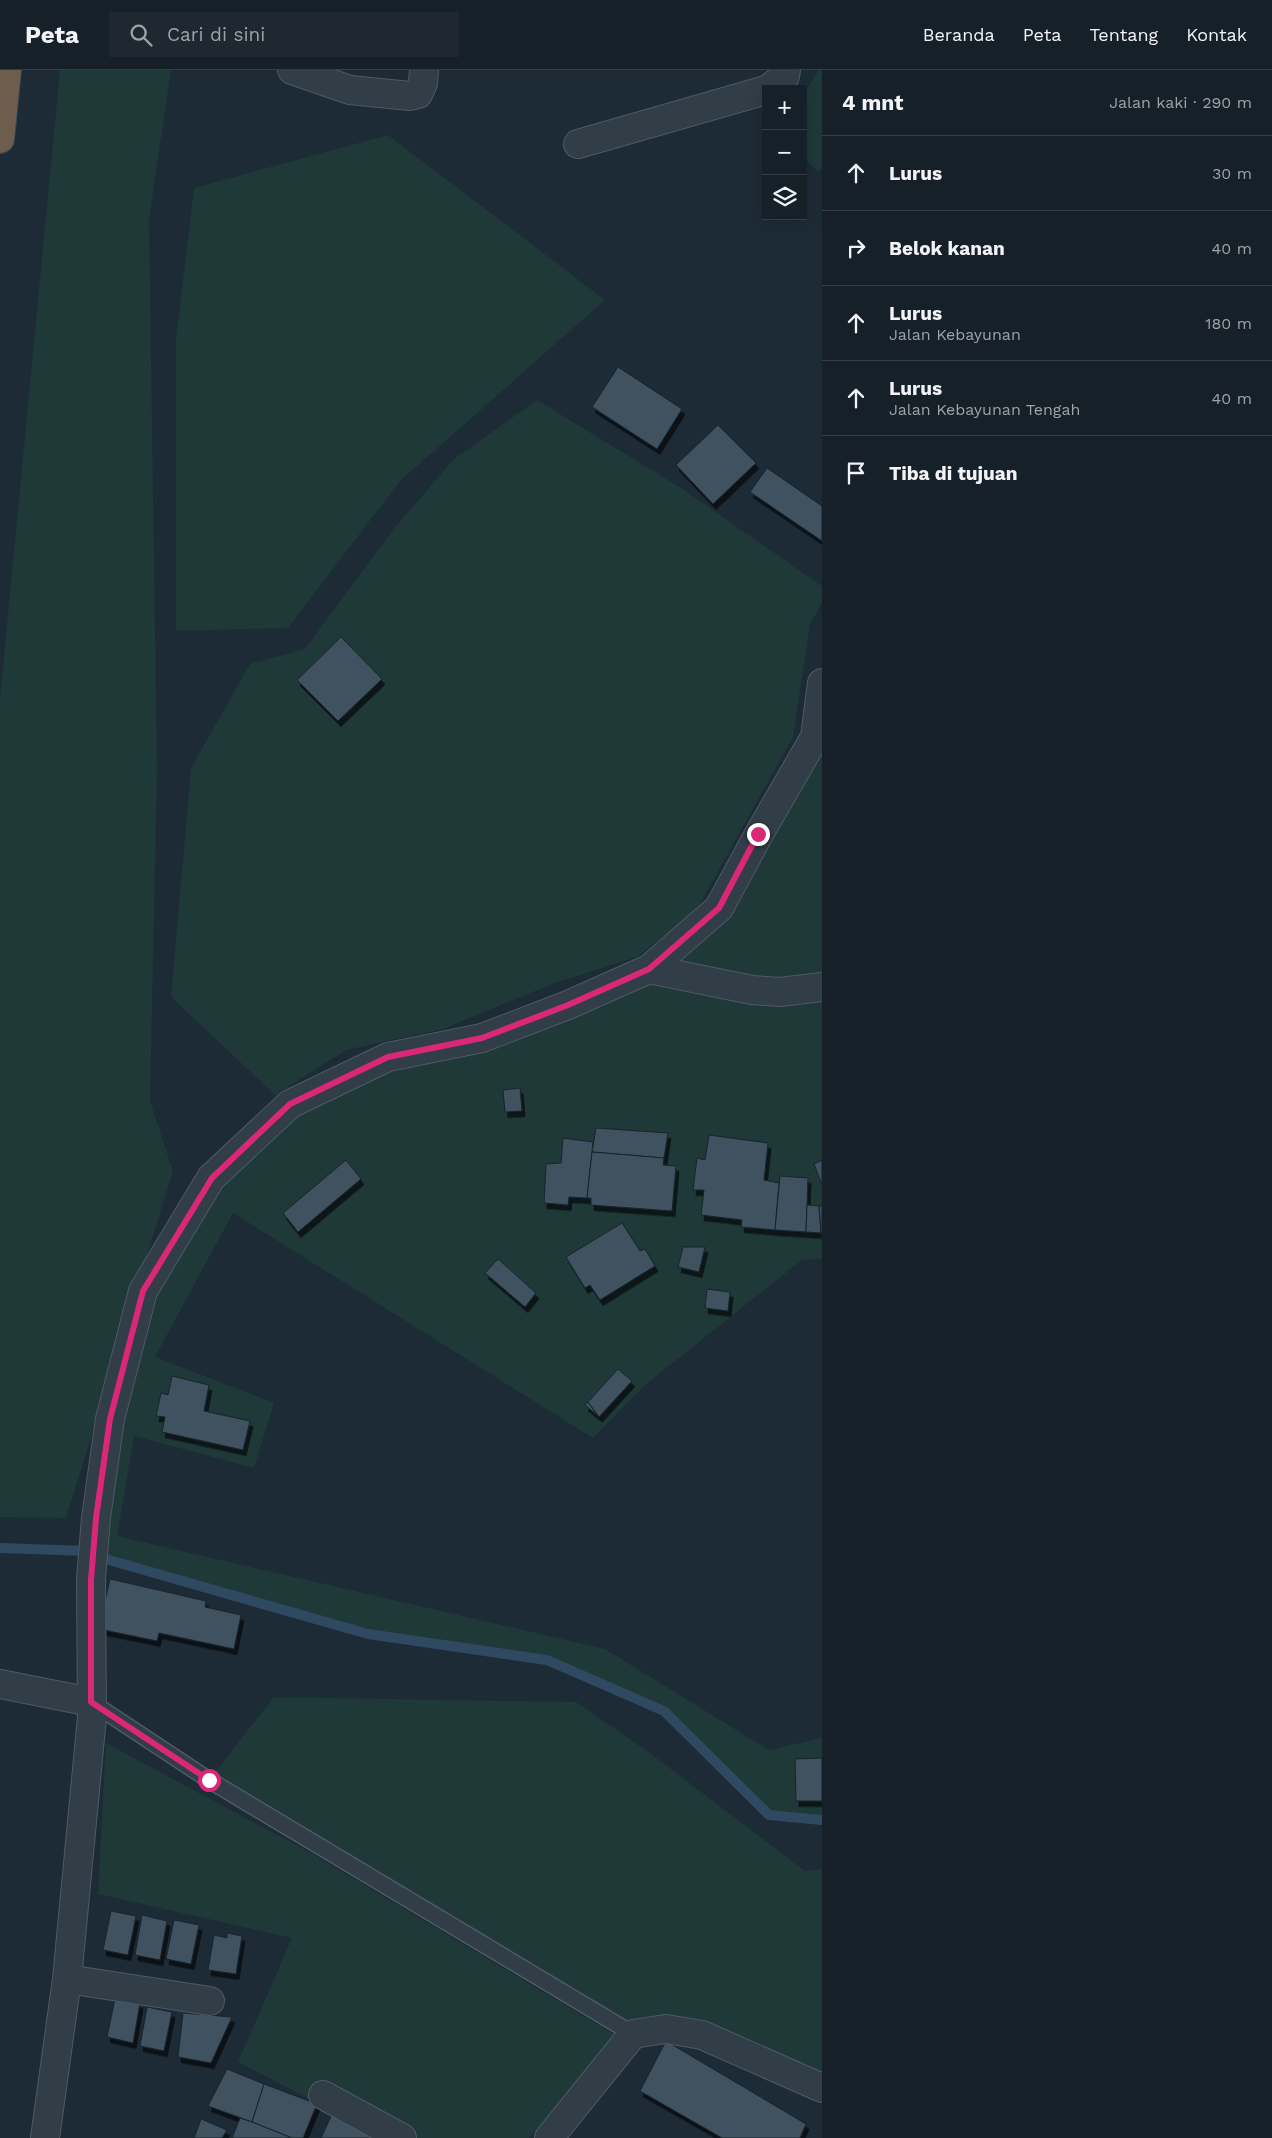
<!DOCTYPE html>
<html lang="id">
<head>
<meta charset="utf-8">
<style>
	body { margin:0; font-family:"Work Sans",sans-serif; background:#1f2831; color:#f1f3f6 }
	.controls { position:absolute; right:15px; top:15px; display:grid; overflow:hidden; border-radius:0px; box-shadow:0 5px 20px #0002 }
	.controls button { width:45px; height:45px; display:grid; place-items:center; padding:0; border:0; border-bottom:1px solid #353e46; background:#162029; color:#f1f3f6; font:25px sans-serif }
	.stop { position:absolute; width:15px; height:15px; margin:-11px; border:4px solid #db2777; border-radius:50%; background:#fff }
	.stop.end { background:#db2777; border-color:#fff; box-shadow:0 1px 5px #0008 }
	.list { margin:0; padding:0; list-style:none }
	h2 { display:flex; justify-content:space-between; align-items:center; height:65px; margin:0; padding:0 20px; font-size:21px }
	h2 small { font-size:16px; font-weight:400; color:#9ea3a8 }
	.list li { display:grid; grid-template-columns:32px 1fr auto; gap:15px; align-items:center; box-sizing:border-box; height:75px; padding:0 20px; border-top:1px solid #353e46 }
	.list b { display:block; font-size:19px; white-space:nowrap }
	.list p { margin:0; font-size:16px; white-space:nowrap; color:#9ea3a8 }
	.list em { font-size:16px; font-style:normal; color:#9ea3a8 }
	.icon { flex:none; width:28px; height:28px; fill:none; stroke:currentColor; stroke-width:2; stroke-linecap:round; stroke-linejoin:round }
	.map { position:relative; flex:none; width:822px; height:2068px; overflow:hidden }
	header { display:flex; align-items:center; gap:30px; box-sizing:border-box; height:70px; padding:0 25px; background:#162029; border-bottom:1px solid #353e46 }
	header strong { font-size:24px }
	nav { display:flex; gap:28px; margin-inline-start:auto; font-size:18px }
	.search { width:350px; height:45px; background:#1f2831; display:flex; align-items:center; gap:12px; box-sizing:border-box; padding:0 18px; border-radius:0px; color:#9ea3a8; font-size:19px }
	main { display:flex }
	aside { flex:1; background:#162029 }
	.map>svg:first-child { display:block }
	.green { fill:#1f3838 }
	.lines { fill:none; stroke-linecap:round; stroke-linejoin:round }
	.stream { stroke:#2f4960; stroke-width:10 }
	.building { fill:#40515f; stroke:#18242d; filter:url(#shadow) }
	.lane-casing { stroke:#4e5a66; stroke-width:18 }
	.street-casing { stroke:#4e5a66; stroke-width:30 }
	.highway-casing { stroke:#3b4751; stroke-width:30 }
	.lane { stroke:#313d47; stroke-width:15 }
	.street { stroke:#313d47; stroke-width:28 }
	.highway { stroke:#6e5d4d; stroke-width:28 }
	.route { stroke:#db2777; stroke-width:6 }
</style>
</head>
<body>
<header>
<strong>Peta</strong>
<div class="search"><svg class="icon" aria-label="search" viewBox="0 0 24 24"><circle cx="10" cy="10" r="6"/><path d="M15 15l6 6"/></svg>Cari di sini</div>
<nav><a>Beranda</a><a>Peta</a><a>Tentang</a><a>Kontak</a></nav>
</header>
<main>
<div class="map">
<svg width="822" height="2068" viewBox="0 0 822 2068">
	<defs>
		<filter id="shadow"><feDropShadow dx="3" dy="5.5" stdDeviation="0" flood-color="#0009"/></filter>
	</defs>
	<rect width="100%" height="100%" fill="#1d2b37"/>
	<g class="green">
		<polygon points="60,0 171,0 149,149 157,698 150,1031 173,1101 66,1448 0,1447 0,628"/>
		<polygon points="819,0 822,0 822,97 818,102 803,87 803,25"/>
		<polygon points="388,65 605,230 400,411 288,558 176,561 176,270 194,118"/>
		<polygon points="537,330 681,418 822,516 822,533 810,554 793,667 696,841 637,887 552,914 443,959 346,980 275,1025 171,927 191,698 250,594 305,579 395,457 454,389"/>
		<polygon points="815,667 822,684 822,1189 802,1190 645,1315 593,1368 233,1143 155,1287 274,1333 254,1398 134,1366 117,1466 605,1579 769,1680 822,1668 822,1750 769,1745 664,1641 547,1590 368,1564 109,1490 88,1481 143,1221 212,1108 290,1034 568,935 719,838"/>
		<polygon points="274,1627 576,1632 650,1683 805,1801 822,1799 822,2018 755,1987 633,1964 209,1710"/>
		<polygon points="106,1673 309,1782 617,1966 529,2068 384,2068 238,1992 292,1868 98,1824"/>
	</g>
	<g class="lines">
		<polyline class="stream" points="0,1478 88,1481 109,1490 368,1564 547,1590 664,1641 769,1745 822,1750"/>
	</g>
	<g class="building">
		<polygon points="618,297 682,339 657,379 592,337"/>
		<polygon points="718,355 756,393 713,434 676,395"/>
		<polygon points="767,398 822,436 822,471 750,422"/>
		<polygon points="341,567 382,609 338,651 297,610"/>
		<polygon points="520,1018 522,1041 505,1042 503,1020"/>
		<polygon points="596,1058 668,1063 664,1088 592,1082"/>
		<polygon points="709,1065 768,1073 764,1110 779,1113 775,1160 741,1157 742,1150 701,1145 704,1120 693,1120 697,1088 705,1090"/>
		<polygon points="563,1068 593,1072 587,1128 569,1127 568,1135 544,1133 546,1094 561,1093"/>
		<polygon points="592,1082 664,1088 663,1095 676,1096 672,1141 591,1135 591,1128 587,1128"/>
		<polygon points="346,1090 361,1109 298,1162 283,1143"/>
		<polygon points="822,1090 822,1115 814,1094"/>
		<polygon points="780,1106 808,1108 806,1162 775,1160"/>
		<polygon points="807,1135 819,1136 821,1163 806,1162"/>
		<polygon points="819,1136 822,1136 822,1163 821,1163"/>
		<polygon points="622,1153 640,1181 645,1179 655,1196 600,1230 590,1215 585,1218 566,1187"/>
		<polygon points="683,1177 705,1177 699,1202 678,1197"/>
		<polygon points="498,1189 536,1223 525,1237 485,1203"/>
		<polygon points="707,1219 730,1222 728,1241 705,1238"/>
		<polygon points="618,1299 632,1311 599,1347 588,1332"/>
		<polygon points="172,1306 209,1315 204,1341 250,1351 243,1380 162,1362 165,1347 156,1346 161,1323 168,1325"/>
		<polygon points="588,1332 595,1342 597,1345 585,1335"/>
		<polygon points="110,1509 206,1531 205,1537 241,1545 234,1579 159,1563 157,1571 99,1559"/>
		<polygon points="822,1688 822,1731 796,1731 795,1689"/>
		<polygon points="111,1841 136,1846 128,1885 103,1880"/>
		<polygon points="142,1845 167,1851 160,1890 135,1885"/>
		<polygon points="174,1850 199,1855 191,1894 166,1889"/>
		<polygon points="227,1863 242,1866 236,1904 208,1900 214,1865 227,1868"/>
		<polygon points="115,1929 140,1933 133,1973 107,1967"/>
		<polygon points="147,1937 172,1942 164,1981 140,1976"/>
		<polygon points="183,1943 232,1947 211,1993 178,1987"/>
		<polygon points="666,1971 806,2054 800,2068 722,2068 640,2021"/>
		<polygon points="227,1999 264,2014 252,2052 208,2036"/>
		<polygon points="264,2014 317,2034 303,2068 292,2068 252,2052"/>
		<polygon points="333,2042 382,2068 321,2068"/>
		<polygon points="240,2048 252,2052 292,2068 232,2068"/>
		<polygon points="201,2049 227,2060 222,2068 194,2068"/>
	</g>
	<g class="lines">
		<g class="lane-casing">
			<polyline id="lane" points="91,1632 209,1710 633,1964"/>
		</g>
		<g class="street-casing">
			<g id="street">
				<polyline points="292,0 350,20 410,26 418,24 423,13 424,0"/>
				<polyline points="768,19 785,6 786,0"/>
				<polyline points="578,74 766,20"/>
				<polyline points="649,899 752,920 780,922 822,917"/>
				<polyline points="0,1614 91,1632"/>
				<polyline points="67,1909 210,1931"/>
				<polyline points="323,2025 402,2068"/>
				<polyline points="45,2068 67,1909 92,1647 91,1509 96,1448 110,1349 143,1221 211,1108 290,1034 388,987 482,968 568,935 649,899 719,838 759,764 815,667 822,613"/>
				<polyline points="549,2068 633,1964 666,1959 702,1965 822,2018"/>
			</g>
		</g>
		<g class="highway-casing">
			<polyline id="highway" points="0,69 7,0"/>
		</g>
		<use href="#lane" class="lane"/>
		<use href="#street" class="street"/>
		<use href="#highway" class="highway"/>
	</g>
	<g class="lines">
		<polyline class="route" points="209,1710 91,1632 91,1510 96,1448 110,1349 143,1221 212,1108 290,1034 388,987 482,968 568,935 649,899 719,838 758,764"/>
	</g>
</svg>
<div class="controls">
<button>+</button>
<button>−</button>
<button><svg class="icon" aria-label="layers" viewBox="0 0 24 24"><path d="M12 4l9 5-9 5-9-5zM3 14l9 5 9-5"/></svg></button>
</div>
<div class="stop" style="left:209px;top:1710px"></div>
<div class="stop end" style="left:758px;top:764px"></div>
</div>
<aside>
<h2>4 mnt<small>Jalan kaki · 290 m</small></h2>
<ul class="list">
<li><svg class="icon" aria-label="ahead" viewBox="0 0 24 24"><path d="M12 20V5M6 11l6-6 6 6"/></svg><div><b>Lurus</b></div><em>30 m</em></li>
<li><svg class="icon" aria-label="right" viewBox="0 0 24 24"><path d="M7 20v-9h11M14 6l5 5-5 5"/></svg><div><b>Belok kanan</b></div><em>40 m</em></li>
<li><svg class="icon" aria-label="ahead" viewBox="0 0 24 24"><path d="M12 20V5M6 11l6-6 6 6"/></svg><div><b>Lurus</b><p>Jalan Kebayunan</p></div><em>180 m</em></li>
<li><svg class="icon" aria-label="ahead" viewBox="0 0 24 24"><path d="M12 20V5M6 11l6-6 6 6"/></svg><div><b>Lurus</b><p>Jalan Kebayunan Tengah</p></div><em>40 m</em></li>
<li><svg class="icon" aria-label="arrive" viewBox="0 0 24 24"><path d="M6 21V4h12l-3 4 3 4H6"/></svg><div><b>Tiba di tujuan</b></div></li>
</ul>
</aside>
</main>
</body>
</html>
